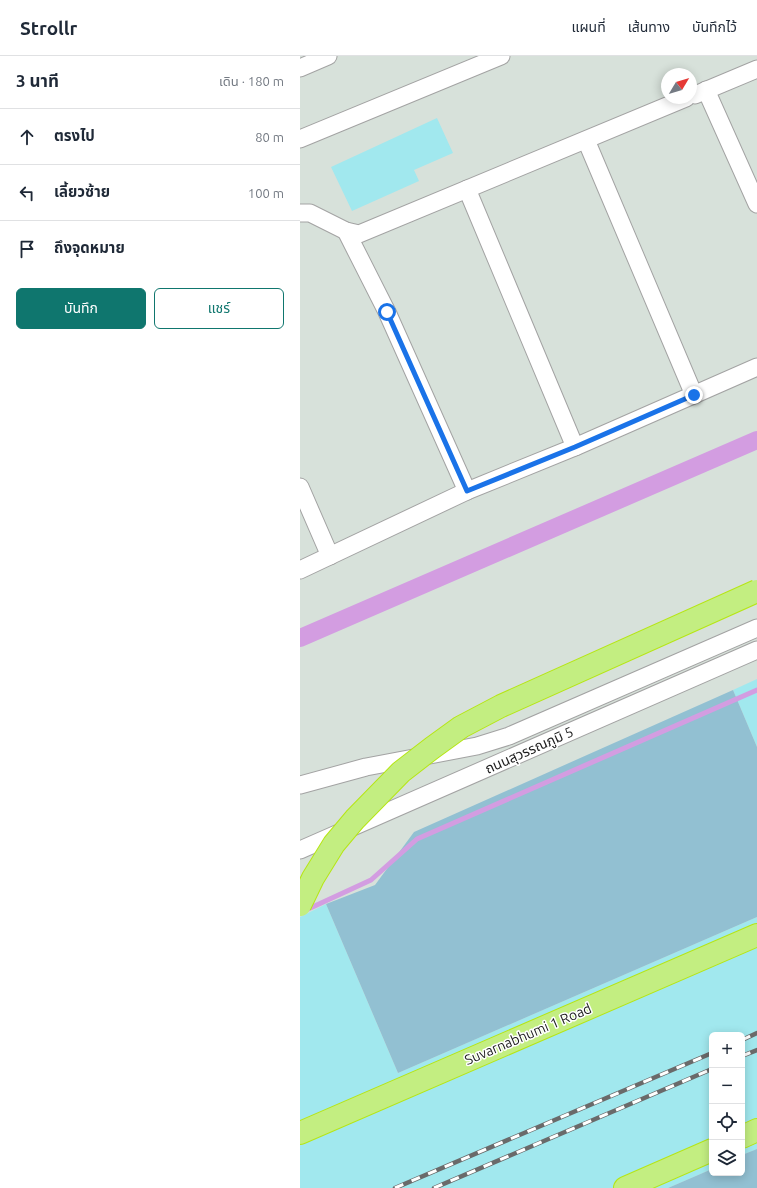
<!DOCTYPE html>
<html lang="th">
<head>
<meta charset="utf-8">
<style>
	body { margin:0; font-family:Ubuntu,"Noto Sans Thai",sans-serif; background:#f2f2f3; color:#1f2937 }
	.controls { position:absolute; right:12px; bottom:12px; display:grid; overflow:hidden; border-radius:6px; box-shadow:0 2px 10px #0003 }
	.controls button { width:36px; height:36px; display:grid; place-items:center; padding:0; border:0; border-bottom:1px solid #e0e1e3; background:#fff; color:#1f2937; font:20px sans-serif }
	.compass { position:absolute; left:361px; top:12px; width:36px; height:36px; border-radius:50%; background:#fff; box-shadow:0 2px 10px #0003; rotate:52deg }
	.stop { position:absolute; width:12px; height:12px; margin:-9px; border:3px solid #1a73e8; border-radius:50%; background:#fff }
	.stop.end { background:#1a73e8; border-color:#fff; box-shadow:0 1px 4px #0008 }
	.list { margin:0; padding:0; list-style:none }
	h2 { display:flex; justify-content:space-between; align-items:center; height:52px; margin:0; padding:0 16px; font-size:17px }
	h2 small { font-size:13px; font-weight:400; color:#747a83 }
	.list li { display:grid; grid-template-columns:26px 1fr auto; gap:12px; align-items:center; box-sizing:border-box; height:56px; padding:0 16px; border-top:1px solid #e0e1e3 }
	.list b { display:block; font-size:15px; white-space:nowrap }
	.list em { font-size:13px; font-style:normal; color:#747a83 }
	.actions { display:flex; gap:8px; padding:12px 16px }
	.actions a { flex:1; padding:9px 0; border:1px solid #0f766e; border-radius:6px; text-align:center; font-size:14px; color:#0f766e }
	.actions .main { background:#0f766e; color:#fff }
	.icon { flex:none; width:22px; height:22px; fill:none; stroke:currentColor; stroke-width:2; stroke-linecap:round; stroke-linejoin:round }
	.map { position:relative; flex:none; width:457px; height:1132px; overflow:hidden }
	header { display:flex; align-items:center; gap:24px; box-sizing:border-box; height:56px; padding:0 20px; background:#fff; border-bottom:1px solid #e0e1e3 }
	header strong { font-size:19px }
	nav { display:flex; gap:22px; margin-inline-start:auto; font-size:14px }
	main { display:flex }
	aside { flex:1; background:#fff }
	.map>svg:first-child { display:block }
	.airport { fill:#d7e1da; fill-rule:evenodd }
	.grass { fill:#a1e8ee }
	.forest { fill:#92c0d2 }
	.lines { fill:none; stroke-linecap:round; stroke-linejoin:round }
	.stream { stroke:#d39de1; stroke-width:5 }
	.canal { stroke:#d39de1; stroke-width:18 }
	.minor-casing { stroke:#a3a3a3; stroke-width:19 }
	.highway-casing { stroke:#b6e614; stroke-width:24 }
	.minor { stroke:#fff; stroke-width:17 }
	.highway { stroke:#c3ee81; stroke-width:22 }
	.rail-casing { stroke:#6a6a6a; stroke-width:4.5 }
	.rail { stroke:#fff; stroke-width:3; stroke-dasharray:9; stroke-linecap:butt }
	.highway-bridge-casing { stroke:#b6e614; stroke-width:24; stroke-linecap:butt }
	.highway-bridge { stroke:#c3ee81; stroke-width:22 }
	.route { stroke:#1a73e8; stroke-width:5 }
	.labels { text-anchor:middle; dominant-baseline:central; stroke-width:3; stroke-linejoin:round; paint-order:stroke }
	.street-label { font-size:14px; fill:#1c1c1c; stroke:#fff }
</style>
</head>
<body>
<header>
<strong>Strollr</strong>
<nav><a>แผนที่</a><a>เส้นทาง</a><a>บันทึกไว้</a></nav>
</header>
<main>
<aside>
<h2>3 นาที<small>เดิน · 180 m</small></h2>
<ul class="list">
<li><svg class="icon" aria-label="ahead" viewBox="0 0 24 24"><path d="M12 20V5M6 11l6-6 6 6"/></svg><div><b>ตรงไป</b></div><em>80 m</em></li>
<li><svg class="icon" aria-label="left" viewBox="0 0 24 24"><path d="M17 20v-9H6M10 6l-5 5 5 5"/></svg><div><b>เลี้ยวซ้าย</b></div><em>100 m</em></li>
<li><svg class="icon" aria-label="arrive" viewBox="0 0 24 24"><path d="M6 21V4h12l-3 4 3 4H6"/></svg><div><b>ถึงจุดหมาย</b></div></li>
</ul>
<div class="actions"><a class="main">บันทึก</a><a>แชร์</a></div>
</aside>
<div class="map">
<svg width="457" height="1132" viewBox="0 0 457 1132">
	<rect width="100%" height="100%" fill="#e1efe4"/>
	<path class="airport" d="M0,0H457V1132H0ZM367,18H391V42H367ZM412,979H442V1117H412Z"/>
	<g class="grass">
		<polygon points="137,62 153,97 114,114 119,125 52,155 31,111"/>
		<polygon points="457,623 457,691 433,634"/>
		<polygon points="26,848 98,1017 457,861 457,1093 442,1099 442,979 412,979 412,1113 368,1132 0,1132 0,861"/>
	</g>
	<g class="forest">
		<polygon points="433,634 457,691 457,861 98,1017 26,848 75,829 114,776"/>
		<polygon points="457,1093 457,1132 368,1132 412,1113 412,1117 442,1117 442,1099"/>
	</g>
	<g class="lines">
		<polyline class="stream" points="6,854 71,824 117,783 457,634"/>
		<polyline class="canal" points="0,582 457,384"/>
		<g class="minor-casing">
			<g id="minor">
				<polyline points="0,12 28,0"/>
				<polyline points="406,34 457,148"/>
				<polyline points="395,39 457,13"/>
				<polyline points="0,83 201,0"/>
				<polyline points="286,84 394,339"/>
				<polyline points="167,133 275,391"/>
				<polyline points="0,157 10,157 46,175 59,178 386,42"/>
				<polyline points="46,175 87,256 167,435"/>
				<polyline points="0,431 30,500"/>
				<polyline points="0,514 167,435 275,391 457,311"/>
				<polyline points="0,729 66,711 177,690 209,680 457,572"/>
				<polyline points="0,794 457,594"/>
			</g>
		</g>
		<g class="highway-casing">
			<g id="highway">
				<polyline points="0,1077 457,879"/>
				<polyline points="442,1081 457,1074"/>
				<polyline points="325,1132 412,1094"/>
			</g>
		</g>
		<use href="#minor" class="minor"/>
		<use href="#highway" class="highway"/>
		<g class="rail-casing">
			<g id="rail">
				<polyline points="442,984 457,977"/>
				<polyline points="442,1000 457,994"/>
				<polyline points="95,1132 412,997"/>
				<polyline points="134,1132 412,1013"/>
			</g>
		</g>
		<use href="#rail" class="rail"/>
		<g class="highway-bridge-casing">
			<polyline id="highway-bridge" points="0,849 13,822 34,788 55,763 101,716 132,692 161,671 201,650 457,535"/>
		</g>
		<use href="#highway-bridge" class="highway-bridge"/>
	</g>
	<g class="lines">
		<polyline class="route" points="87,256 167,435 275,391 394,339"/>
	</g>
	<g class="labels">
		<g class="street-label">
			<text transform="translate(229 694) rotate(-24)">ถนนสุวรรณภูมิ 5</text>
			<text transform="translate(228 978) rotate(-23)">Suvarnabhumi 1 Road</text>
		</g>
	</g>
</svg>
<div class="controls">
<button>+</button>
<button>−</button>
<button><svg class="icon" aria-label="locate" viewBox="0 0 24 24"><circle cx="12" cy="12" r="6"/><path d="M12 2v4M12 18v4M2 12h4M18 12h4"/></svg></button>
<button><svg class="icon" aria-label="layers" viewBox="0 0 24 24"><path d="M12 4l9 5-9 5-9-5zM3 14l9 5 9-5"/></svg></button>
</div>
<svg class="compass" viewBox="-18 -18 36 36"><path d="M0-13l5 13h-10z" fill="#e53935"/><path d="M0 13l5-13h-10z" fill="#747a83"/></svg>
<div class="stop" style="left:87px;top:256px"></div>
<div class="stop end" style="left:394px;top:339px"></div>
</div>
</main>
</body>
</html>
